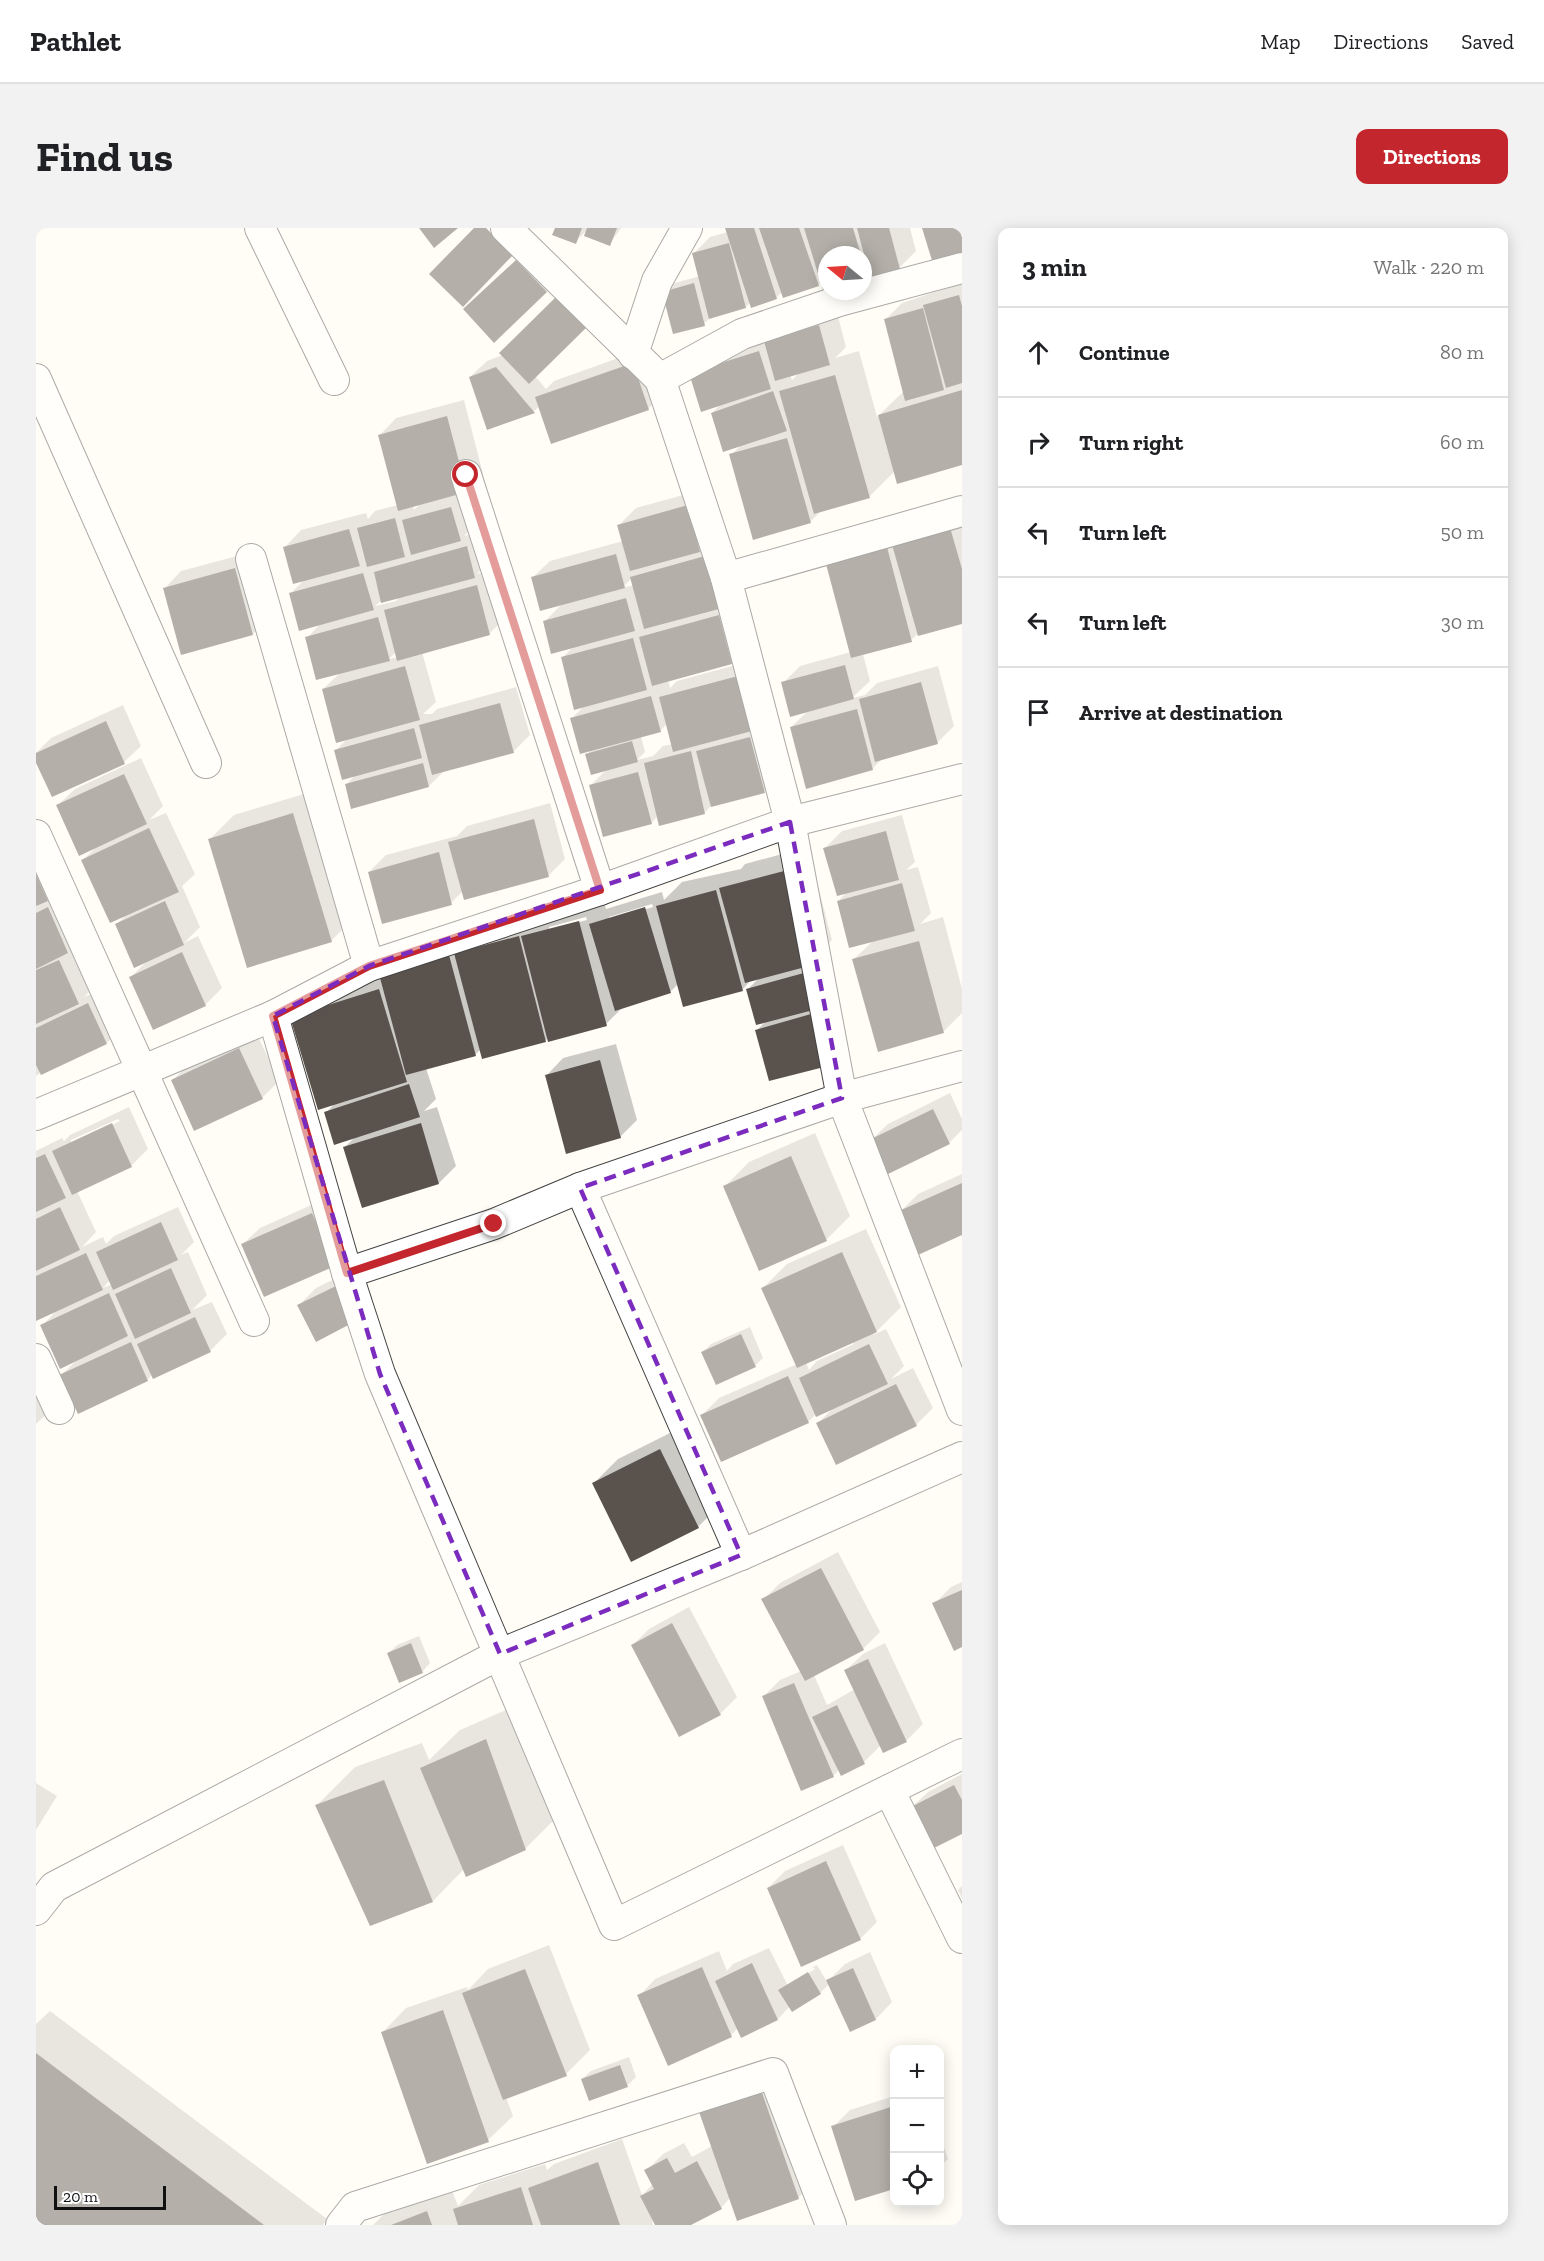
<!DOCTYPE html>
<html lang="en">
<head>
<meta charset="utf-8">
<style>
	body { margin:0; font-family:"Zilla Slab",serif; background:#f2f2f2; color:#202124 }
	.controls { position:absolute; right:18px; bottom:18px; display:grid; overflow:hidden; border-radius:12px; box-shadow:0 3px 15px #0003 }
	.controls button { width:54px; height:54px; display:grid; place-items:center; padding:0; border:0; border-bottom:2px solid #e0e0e0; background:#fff; color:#202124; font:30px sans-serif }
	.compass { position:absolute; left:782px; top:18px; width:54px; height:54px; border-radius:50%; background:#fff; box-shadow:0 3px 15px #0003; rotate:288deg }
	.scale { position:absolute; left:18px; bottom:15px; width:112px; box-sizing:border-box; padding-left:6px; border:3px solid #111; border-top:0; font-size:16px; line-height:21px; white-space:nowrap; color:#111; -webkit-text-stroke:4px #fff; paint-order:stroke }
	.stop { position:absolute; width:18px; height:18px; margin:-14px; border:4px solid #c4262e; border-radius:50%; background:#fff }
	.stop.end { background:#c4262e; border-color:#fff; box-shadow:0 2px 6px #0008 }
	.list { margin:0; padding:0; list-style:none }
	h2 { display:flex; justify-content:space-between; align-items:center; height:78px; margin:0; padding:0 24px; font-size:26px }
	h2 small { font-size:20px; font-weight:400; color:#757577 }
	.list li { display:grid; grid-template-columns:39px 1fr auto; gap:18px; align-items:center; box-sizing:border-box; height:90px; padding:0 24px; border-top:2px solid #e0e0e0 }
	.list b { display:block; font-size:22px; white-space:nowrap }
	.list em { font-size:20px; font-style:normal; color:#757577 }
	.icon { flex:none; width:33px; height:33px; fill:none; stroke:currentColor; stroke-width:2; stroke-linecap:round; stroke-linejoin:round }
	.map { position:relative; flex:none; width:926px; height:1997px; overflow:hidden; border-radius:12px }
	header { display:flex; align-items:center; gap:36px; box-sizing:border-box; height:84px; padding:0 30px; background:#fff; border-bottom:2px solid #e0e0e0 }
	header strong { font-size:28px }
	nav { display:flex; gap:33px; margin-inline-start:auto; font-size:21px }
	.intro { display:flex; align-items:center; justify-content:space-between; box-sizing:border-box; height:144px; padding:0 36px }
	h1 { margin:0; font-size:42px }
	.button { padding:15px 27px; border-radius:12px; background:#c4262e; color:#fff; font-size:21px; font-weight:700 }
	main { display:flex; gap:36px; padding:0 36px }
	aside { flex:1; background:#fff; border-radius:12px; box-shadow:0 3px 15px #0003 }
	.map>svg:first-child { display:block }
	.shadow { fill:#0003; fill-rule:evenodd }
	.building { fill:#5a524d }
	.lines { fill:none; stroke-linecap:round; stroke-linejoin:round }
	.minor-casing { stroke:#444; stroke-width:32 }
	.minor { stroke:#fff; stroke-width:30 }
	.route { stroke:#c4262e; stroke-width:8 }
	.marked { fill:none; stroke:#7b2cbf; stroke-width:4.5; stroke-dasharray:12 8; stroke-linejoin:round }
</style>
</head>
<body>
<header>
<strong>Pathlet</strong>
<nav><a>Map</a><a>Directions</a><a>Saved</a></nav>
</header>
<div class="intro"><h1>Find us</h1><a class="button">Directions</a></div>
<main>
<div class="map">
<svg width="926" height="1997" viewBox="0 0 926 1997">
	<rect width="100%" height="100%" fill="#fffdf5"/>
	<g class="shadow">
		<polygon points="520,0 585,0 573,17 552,1 539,14"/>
		<polygon points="691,0 874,0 880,23 863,40 834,44 827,49 827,27 791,27 786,53 782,57 746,64 740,70 715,74 710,79 676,88 668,96 627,64 635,56 664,48 658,25 674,9 692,4"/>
		<polygon points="498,16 526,47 510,63 446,65"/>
		<path d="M926,55V236L859,243L833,269L785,283L774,294L695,227L705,217L676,185L685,176L672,129L800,81L810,119L799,130L823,123L841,189L868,163L850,91L866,75ZM764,144L756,152L754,147Z"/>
		<polygon points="613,119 629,164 612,181 504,178 498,183 452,200 434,149 451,133 467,127 499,148 510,161 518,153"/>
		<path d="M428,172L447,246L431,262L441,295L428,308L447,303L455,331L441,346L458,341L470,389L453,406L386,424L400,474L387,486H396L401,481L480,459L494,507L477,524L408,543L393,558L311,556L320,546L300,522L312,510L287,461L305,444L271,410L285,395L255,365L269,351L249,319L265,302L330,285L332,291L339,283L362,277L344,207L360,190ZM385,275L378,282L377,277ZM364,368L360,373L339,378L346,372ZM361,423L362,429L353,431Z"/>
		<path d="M669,261L712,418L695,435L632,452L634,460L641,453L718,432L746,547L729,563L676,577L668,585L622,588L615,595L555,557L571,541L551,527L556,521L536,490L548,478L526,430L538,418L508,394L527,375L497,349L514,333L587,313L583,297L600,280ZM596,350L598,357L586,360ZM631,496L637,516L627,518L617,528L601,532L609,524L605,508L625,502Z"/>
		<polygon points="926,281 926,394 883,405 875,412 827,426 834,453 816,470 829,467 841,455 902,438 918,498 901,515 847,530 836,541 755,499 773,482 747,455 764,438 815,424 792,336"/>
		<polygon points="216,324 234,389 217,406 146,425 129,360 145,343"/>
		<polygon points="87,477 105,518 88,534 0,532 0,525 15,510"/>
		<polygon points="105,530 127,578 113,592 130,585 159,646 146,658 164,699 148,715 162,708 186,760 169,777 95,749 111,733 81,696 90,687 47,632 61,618 22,577 39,561"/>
		<polygon points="281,562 319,689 295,713 173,612 198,587"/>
		<polygon points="514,575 529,631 512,648 427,663 415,675 333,644 350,627 421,608 431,598"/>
		<polygon points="866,587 879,634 870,642 882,639 895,685 884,696 907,689 926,761 926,785 907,804 818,731 837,713 802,673 811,664 789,620 806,603"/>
		<polygon points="0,616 28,654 11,672 29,664 59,758 48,769 69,760 87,798 71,815 5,844 0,848"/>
		<path d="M772,619L796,712L777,731L799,768L812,819L795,835L721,802L730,793L712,761L724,749L716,751L706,762L643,755L634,764L588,778L570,796L513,809L509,813L445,821L439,827L390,840L400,871L388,883L401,879L420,938L403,955L327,978L309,919L320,908L290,885L299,875L280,765L567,669L570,681L626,664L628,672L646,654L705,641L709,636ZM616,676L617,679L573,692V689ZM550,689L551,692L513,702V699Z"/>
		<polygon points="220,804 243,853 226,870 137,852 153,836"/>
		<polygon points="580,816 601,892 584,909 511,847 527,830"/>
		<polygon points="914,865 926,891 926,902 913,915 835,912 852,896"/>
		<path d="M93,879L112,921L95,938L41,963L60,1004L46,1019L67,1009L70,1016L78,1008L142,979L158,1014L145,1027L152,1024L171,1067L156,1082L176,1074L191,1106L174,1123L116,1147L111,1152L42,1184L25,1147L41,1132L6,1098L21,1082L0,1092V923L26,910L28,913L34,907ZM82,891L84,893L35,916V912ZM74,1052L76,1056L67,1060Z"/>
		<polygon points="779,905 814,988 790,1012 689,958 713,934"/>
		<polygon points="926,946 926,1006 865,983 882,966"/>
		<polygon points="293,969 315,1020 207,1016 224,1000"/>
		<path d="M830,1001L865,1079L837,1107L850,1101L868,1138L855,1151L877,1140L897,1180L880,1197L782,1195L797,1180L780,1186L772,1194L666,1187L683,1170L761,1136L727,1060L751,1036ZM816,1114L818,1116L781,1133L773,1142L770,1134Z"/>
		<polygon points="317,1042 317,1093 263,1077 280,1060"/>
		<polygon points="714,1099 727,1130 719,1138 667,1124 675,1116"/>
		<polygon points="0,1149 19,1178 0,1196"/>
		<polygon points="648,1198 686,1275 662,1299 558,1255 582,1231"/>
		<polygon points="802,1324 844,1404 827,1421 778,1447 791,1477 819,1461 810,1442 827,1426 849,1415 887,1496 870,1513 845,1517 828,1534 803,1542 797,1548 727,1469 744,1452 765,1443 727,1372 744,1355"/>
		<polygon points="926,1354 926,1418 898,1376 915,1359"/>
		<polygon points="653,1379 701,1469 684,1486 597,1417 613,1401"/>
		<polygon points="383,1408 394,1435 386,1444 353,1425 361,1417"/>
		<polygon points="488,1474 528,1582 489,1621 428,1641 397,1673 281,1577 319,1539 386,1515 393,1532 424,1502"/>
		<polygon points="926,1546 926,1604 875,1580 892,1564"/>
		<polygon points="0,1555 21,1568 0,1602"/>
		<polygon points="807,1617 841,1694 824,1711 732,1660 749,1643"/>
		<polygon points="926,1658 926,1670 922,1662"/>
		<polygon points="513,1717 554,1822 530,1846 470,1869 477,1888 452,1912 392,1934 346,1805 370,1780 431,1759 432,1762 452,1741"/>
		<polygon points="733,1720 752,1758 779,1741 777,1739 752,1754 781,1737 791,1754 809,1736 834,1724 856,1774 840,1791 814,1802 793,1756 784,1765 754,1778 742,1791 706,1808 702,1800 695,1807 633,1836 603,1768 619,1751 683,1723 691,1743 697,1736"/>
		<polygon points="14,1783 291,1991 287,1997 0,1997 0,1796"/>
		<polygon points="593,1829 600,1849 591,1858 546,1851 555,1843"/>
		<polygon points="747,1833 787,1946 762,1970 694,1970 685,1980 652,1997 621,1997 615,1986 617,1997 337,1997 349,1985 415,1960 422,1978 443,1957 509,1936 511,1942 518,1936 586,1911 606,1967 617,1956 610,1943 627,1926 648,1915 656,1929 676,1918 686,1854"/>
		<polygon points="858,1868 858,1959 820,1971 797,1899 814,1882"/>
		<polygon points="903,1905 912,1931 903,1939"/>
	</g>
	<g class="building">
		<polygon points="383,0 422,0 398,20"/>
		<polygon points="438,0 450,0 477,27 427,79 393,46"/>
		<polygon points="519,0 546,0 540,16 516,7"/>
		<polygon points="551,0 581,0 574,18 548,8"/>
		<polygon points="689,0 718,0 741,71 715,80"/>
		<polygon points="723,0 763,0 783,58 747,70"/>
		<polygon points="768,0 817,0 825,27 791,27 791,61 787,62"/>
		<polygon points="821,0 853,0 864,41 834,49"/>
		<polygon points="886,0 926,0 926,30 898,39"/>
		<polygon points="693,15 710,80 673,91 656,25"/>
		<polygon points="480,32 511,64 458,115 427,81"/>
		<polygon points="658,55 669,98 637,106 626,64"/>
		<polygon points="522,67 552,98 493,156 463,125"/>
		<polygon points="923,67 926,78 926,155 910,160 887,77"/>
		<polygon points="887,80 908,162 869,173 848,91"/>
		<polygon points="783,97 794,137 739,153 728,113"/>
		<polygon points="723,123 735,161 665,184 653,145"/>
		<polygon points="597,135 613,182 515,216 499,169"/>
		<polygon points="460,139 499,185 451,202 433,149"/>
		<polygon points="799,147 834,270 778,286 743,163"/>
		<polygon points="926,162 926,237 861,256 842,187"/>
		<polygon points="737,163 751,203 687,224 675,185"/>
		<polygon points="411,188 431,264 362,283 342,207"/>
		<polygon points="751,210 775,295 717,312 693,226"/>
		<polygon points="652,277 664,324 594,343 581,297"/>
		<polygon points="415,279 425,313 375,327 366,292"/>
		<polygon points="359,290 369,329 331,339 321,300"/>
		<polygon points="913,296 926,341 926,396 882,408 855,313"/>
		<polygon points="313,301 324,338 257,356 247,319"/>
		<polygon points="431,318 439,350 345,375 338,344"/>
		<polygon points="851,319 876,414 815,430 790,336"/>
		<polygon points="580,326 589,360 504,383 495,349"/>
		<polygon points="669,328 683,381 608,401 594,349"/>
		<polygon points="199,340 217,407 145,427 127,360"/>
		<polygon points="327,345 338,382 263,403 253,365"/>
		<polygon points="441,357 454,407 361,433 348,382"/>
		<polygon points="590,370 599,403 515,426 507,393"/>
		<polygon points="683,387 696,436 616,458 603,409"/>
		<polygon points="342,389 354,433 280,452 269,409"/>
		<polygon points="597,410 611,462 538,482 525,429"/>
		<polygon points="809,437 818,471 754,489 745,454"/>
		<polygon points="369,438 384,492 300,515 286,461"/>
		<polygon points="702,448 716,503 637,524 623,469"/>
		<polygon points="885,454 902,516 839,534 823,471"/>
		<polygon points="615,468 625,504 544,526 534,490"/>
		<polygon points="464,475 478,525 396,547 383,497"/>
		<polygon points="821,481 837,542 770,561 754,499"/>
		<polygon points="70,493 89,536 16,569 0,535 0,525"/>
		<polygon points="378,500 386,530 306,552 298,522"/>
		<polygon points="714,509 729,565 675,579 660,523"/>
		<polygon points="596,513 602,534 555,547 549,526"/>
		<polygon points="655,523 669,586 623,598 608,535"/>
		<polygon points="387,535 393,559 315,581 309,556"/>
		<polygon points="602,544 616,596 567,609 553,557"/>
		<polygon points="88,546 111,596 43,628 20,577"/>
		<polygon points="257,585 296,714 211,740 172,611"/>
		<polygon points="498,591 513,649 428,672 412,614"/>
		<polygon points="113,600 143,664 74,695 45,632"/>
		<polygon points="850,603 863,652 801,668 787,620"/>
		<polygon points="403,624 416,677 346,696 332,644"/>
		<polygon points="748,643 773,738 709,755 683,660"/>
		<polygon points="0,646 12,673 0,678"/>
		<polygon points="866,655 879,703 813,720 801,673"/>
		<polygon points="680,662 707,763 647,779 620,678"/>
		<polygon points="129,673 148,717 98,740 79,696"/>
		<polygon points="12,679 32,725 0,741 0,685"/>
		<polygon points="609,679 635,765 579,783 553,696"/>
		<polygon points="543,693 571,798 512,814 485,708"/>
		<polygon points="483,708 510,814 446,831 418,725"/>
		<polygon points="883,713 908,805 842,824 816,731"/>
		<polygon points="146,724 170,778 117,802 93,749"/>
		<polygon points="413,727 440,828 370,847 343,746"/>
		<polygon points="23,732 43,776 0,796 0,742"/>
		<polygon points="775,743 785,780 720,797 710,761"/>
		<polygon points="343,761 371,854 282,882 254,789"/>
		<polygon points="52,775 71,816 5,847 0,837 0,800"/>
		<polygon points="782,784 796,837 733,853 719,802"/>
		<polygon points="203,820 227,871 158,903 135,852"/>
		<polygon points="564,832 585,910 530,926 509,847"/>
		<polygon points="373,856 384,889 298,917 288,884"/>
		<polygon points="897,881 914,916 850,947 833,912"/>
		<polygon points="76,895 96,939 36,967 16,923"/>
		<polygon points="385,895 403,956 326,980 307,919"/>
		<polygon points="9,926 30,970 0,984 0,930"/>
		<polygon points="755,928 791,1013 723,1043 687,958"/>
		<polygon points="926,955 926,1007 882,1027 863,983"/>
		<polygon points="24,979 44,1022 0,1043 0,991"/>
		<polygon points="276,985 299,1038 228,1069 205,1016"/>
		<polygon points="125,994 142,1032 77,1062 60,1024"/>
		<polygon points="806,1024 841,1104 761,1140 725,1060"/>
		<polygon points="50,1025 67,1062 0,1093 0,1048"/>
		<polygon points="135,1040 155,1085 99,1111 79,1066"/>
		<polygon points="300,1058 318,1094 280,1114 261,1077"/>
		<polygon points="73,1065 92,1108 24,1141 4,1097"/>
		<polygon points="159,1089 175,1124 117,1151 101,1116"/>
		<polygon points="705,1106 720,1139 680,1157 665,1124"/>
		<polygon points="95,1114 112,1153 42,1186 23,1147"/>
		<polygon points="833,1116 852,1156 780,1189 763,1150"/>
		<polygon points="752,1148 773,1195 685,1234 664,1187"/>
		<polygon points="860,1156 881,1198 800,1237 780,1195"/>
		<polygon points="624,1221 663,1300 595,1334 556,1255"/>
		<polygon points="785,1340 828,1422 769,1453 725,1371"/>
		<polygon points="926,1362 926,1419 918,1423 896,1375"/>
		<polygon points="636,1395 685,1487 643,1509 595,1417"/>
		<polygon points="375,1415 387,1445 363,1455 351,1425"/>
		<polygon points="832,1431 871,1514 847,1525 808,1442"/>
		<polygon points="758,1455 798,1549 765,1563 726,1468"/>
		<polygon points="801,1477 829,1536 805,1548 776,1489"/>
		<polygon points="450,1511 490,1622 430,1649 384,1540"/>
		<polygon points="348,1552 397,1674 334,1698 279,1577"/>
		<polygon points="918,1557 926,1572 926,1606 894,1622 873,1580"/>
		<polygon points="790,1633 825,1712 765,1739 731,1660"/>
		<polygon points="716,1735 742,1792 705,1810 679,1753"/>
		<polygon points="666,1739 696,1809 632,1838 601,1767"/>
		<polygon points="817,1740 840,1792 814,1804 790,1752"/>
		<polygon points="489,1741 531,1848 467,1872 426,1765"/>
		<polygon points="772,1744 785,1766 756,1784 742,1762"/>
		<polygon points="407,1782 453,1914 391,1936 345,1804"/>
		<polygon points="0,1825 228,1997 0,1997"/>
		<polygon points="584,1837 592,1859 553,1873 545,1851"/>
		<polygon points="723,1856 763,1971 701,1993 661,1878"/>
		<polygon points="858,1878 858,1961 819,1973 795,1898"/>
		<polygon points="631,1930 639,1945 661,1933 686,1981 655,1997 619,1997 604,1968 618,1961 608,1942"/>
		<polygon points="562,1934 584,1997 505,1997 492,1960"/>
		<polygon points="485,1959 497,1997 422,1997 417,1981"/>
		<polygon points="391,1983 396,1997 355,1997"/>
	</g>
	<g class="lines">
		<g class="minor-casing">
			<g id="minor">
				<polyline points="224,0 298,152"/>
				<polyline points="470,0 624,151 690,350 754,594 806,870 926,1182"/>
				<polyline points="597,126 621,53 651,0"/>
				<polyline points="0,151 170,535"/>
				<polyline points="624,151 706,106 803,73 926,40"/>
				<polyline points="430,247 564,662"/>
				<polyline points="215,331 333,738"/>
				<polyline points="690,350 926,283"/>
				<polyline points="0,607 218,1093"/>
				<polyline points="237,788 311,1045 458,996 544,960 705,1327"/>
				<polyline points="0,887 237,788 333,738 564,662 754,594 926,551"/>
				<polyline points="544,960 806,870 926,838"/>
				<polyline points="311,1045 344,1146 578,1697 926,1526"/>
				<polyline points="0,1131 23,1181"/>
				<polyline points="853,1562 926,1710"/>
				<polyline points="0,1682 18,1659 464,1426 705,1327 926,1229"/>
				<polyline points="305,1997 319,1979 737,1845 795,1997"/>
			</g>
		</g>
		<use href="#minor" class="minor"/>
	</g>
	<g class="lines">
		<polyline class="route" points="430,247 564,662 333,738 237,788 311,1045 458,996"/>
	</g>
	<path d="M0 0H926V1997H0ZM754,594L806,870L544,960L705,1327L464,1426L344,1146L237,788L333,738Z" fill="#fffdf5" fill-opacity=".55" fill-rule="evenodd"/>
	<path class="marked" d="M754,594L806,870L544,960L705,1327L464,1426L344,1146L237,788L333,738Z"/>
</svg>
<div class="controls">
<button>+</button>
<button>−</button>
<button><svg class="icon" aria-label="locate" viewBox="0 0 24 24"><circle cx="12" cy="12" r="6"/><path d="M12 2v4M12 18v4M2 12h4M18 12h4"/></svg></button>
</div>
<svg class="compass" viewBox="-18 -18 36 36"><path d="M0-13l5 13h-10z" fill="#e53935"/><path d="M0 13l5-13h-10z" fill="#757577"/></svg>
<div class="scale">20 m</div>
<div class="stop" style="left:430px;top:247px"></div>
<div class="stop end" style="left:458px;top:996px"></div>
</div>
<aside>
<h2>3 min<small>Walk · 220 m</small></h2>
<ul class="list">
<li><svg class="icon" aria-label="ahead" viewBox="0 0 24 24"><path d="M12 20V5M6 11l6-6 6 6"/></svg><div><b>Continue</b></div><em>80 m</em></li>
<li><svg class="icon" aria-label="right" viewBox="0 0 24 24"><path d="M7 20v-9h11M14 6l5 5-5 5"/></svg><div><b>Turn right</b></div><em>60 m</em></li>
<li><svg class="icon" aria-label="left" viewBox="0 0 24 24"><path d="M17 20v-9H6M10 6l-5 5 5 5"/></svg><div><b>Turn left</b></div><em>50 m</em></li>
<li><svg class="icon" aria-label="left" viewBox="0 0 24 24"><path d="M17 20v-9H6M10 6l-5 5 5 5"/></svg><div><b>Turn left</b></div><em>30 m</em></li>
<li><svg class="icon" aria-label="arrive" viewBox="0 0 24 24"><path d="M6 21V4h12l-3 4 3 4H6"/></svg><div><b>Arrive at destination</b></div></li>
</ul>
</aside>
</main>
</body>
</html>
